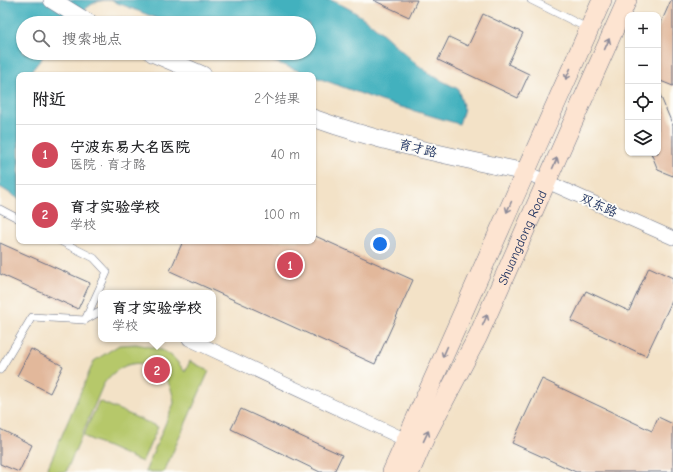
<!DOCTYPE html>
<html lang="zh">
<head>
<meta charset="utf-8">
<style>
	body { margin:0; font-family:"Comic Neue","LXGW WenKai TC",sans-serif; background:#f2f2f2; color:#202124 }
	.controls { position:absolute; right:12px; top:12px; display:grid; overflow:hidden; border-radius:8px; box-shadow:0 1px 3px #0004 }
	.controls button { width:36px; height:36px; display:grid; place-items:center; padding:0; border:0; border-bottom:1px solid #e0e0e0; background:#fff; color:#202124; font:20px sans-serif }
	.you { position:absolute; left:380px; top:244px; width:14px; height:14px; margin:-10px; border:3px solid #fff; border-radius:50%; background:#1a73e8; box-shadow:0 0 0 6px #1a73e833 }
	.badge { display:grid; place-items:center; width:26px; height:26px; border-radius:50%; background:#d1495b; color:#fff; font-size:13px; font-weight:700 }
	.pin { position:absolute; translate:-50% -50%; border:2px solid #fff; box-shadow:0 1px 4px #0006 }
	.popup { position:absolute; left:98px; top:290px; width:118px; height:52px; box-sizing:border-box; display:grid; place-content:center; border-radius:8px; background:#fff; filter:drop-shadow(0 1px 3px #0005); font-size:13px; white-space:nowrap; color:#757577 }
	.popup b { font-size:15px; color:#202124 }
	.popup::after { content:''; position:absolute; left:50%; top:100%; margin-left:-8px; border:8px solid transparent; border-top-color:#fff }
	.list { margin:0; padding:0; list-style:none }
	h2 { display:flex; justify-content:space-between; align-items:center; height:52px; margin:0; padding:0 16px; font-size:17px }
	h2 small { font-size:13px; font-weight:400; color:#757577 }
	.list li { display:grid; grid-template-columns:26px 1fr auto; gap:12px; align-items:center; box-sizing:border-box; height:60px; padding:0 16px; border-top:1px solid #e0e0e0 }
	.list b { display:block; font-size:15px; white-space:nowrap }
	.list p { margin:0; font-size:13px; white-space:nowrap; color:#757577 }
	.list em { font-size:13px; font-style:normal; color:#757577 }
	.icon { flex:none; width:22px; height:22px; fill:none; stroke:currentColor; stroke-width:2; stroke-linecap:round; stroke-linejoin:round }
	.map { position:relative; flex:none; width:673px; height:472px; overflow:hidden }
	.search { position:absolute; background:#fff; box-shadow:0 1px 3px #0004; left:16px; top:16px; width:300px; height:44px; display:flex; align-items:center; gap:10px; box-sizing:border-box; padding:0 14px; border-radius:22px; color:#757577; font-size:15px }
	.panel { position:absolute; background:#fff; box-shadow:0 1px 3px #0004; left:16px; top:72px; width:300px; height:172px; border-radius:8px }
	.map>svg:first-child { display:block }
	.green { fill:#b6c86b; stroke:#687c64 }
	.water { fill:#42b1be; stroke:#2e708e }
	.building { fill:#e2b89b }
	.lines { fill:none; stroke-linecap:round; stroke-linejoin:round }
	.service-casing { stroke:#676e83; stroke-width:8 }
	.minor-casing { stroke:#676e83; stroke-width:14 }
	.tertiary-casing { stroke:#676e83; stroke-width:18 }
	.secondary-casing { stroke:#676e83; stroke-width:20 }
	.service { stroke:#fff; stroke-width:7 }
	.minor { stroke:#fff; stroke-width:13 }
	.tertiary { stroke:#fff; stroke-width:17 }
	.secondary { stroke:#fde4d1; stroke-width:19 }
	.oneway { stroke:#8c8a98 }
	.labels { text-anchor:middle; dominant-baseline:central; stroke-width:3.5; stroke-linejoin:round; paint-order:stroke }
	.street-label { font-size:13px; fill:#1b2f5e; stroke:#fdfcf7 }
</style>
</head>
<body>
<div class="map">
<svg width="673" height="472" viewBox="0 0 673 472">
	<rect width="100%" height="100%" fill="#fdfcf7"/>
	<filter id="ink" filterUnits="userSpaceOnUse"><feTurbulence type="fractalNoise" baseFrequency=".025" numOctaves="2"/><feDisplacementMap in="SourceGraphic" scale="8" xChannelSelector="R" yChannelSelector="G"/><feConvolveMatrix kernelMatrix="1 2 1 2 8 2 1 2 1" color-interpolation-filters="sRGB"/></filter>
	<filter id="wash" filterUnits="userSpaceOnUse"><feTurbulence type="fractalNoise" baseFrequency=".012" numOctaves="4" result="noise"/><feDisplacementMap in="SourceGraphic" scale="16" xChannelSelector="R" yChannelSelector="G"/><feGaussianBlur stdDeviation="0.9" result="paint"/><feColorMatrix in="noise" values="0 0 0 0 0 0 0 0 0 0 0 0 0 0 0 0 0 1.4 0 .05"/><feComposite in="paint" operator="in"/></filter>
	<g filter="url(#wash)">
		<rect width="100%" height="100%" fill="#f3e2c7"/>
		<g class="green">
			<path d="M136,344C162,349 169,349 185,372L190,361L209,371L164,472H145L174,403C170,360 127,349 103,385L66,472H46L94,361L119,345Z"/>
			<polygon points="99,401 158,427 142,462 83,436"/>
		</g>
		<path class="water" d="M0,0H330C366,13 390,42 418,65C430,75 444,82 458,89L464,109L459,124L381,101L250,53H309V23H169L110,0C90,0 86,9 74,23H23V53H46L28,75H19V199L0,187Z"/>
		<g id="blocks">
			<g class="building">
				<polygon points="373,0 417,0 409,17"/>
				<polygon points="671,0 673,0 673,86 658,80 658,30"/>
				<polygon points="483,14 523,33 508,64 529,74 518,98 438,60 449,37 468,46"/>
				<polygon points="658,90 673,126 673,176 658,170 651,153 658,153"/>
				<polygon points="313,235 413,280 375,364 170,271 183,241 313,241"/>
				<polygon points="0,243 90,283 78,309 0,274"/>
				<polygon points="649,267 673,278 673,299 646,356 571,321 586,291 629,311"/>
				<polygon points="31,349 63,366 50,393 17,376"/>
				<polygon points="542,379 652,431 658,417 673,424 673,472 576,472 512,443"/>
				<polygon points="241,409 342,455 334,472 320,472 231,429"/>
				<polygon points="0,429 32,445 19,472 0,464"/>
			</g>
		</g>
	</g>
	<g filter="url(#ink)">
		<use href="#blocks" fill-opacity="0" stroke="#676e83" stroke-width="1"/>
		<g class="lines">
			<g class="service-casing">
				<g id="service">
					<polyline points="531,0 589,29"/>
					<polyline points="0,209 19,219"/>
					<polyline points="60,241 94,258 107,272 85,320"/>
					<polyline points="0,370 32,317 85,320 101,311"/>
				</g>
			</g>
			<g class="minor-casing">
				<g id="minor">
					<polyline points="525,172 673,238"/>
					<polyline points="189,339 406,440"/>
				</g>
			</g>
			<g class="tertiary-casing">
				<g id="tertiary">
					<polyline points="52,0 89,23"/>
					<polyline points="152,53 203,75"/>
					<path d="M313,118C382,143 454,157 525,172"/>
				</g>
			</g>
			<g class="secondary-casing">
				<g id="secondary">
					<polyline points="392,472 602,0"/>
					<path id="s1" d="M410,472L426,435L478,336L627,0"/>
				</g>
			</g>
			<use href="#service" class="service"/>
			<use href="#minor" class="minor"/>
			<use href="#tertiary" class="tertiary"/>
			<use href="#secondary" class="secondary"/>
		</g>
		<defs><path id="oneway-shaft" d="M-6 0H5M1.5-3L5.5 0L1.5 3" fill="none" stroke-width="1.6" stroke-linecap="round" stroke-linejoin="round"/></defs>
		<g class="oneway">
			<use href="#oneway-shaft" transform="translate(607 44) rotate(-66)"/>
			<use href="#oneway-shaft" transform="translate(568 74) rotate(114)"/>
			<use href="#oneway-shaft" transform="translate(555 163) rotate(-66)"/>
			<use href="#oneway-shaft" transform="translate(509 207) rotate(114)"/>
			<use href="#oneway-shaft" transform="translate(485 320) rotate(-66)"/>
			<use href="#oneway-shaft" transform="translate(445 352) rotate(114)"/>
			<use href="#oneway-shaft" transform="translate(426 436) rotate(-65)"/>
		</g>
	</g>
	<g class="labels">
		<g class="street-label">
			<text transform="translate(418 148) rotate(14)">育才路</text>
			<text transform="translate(599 205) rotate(24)">双东路</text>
			<text stroke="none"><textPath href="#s1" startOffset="260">Shuangdong Road</textPath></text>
		</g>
	</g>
</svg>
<div class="controls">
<button>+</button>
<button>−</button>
<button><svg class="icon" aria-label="locate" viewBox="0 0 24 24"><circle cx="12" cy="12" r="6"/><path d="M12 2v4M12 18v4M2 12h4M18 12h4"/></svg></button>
<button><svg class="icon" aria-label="layers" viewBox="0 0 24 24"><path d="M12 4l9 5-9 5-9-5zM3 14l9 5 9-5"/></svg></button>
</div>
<div class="you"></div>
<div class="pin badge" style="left:290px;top:265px">1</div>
<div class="pin badge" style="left:157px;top:370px">2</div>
<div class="popup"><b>育才实验学校</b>学校</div>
<div class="search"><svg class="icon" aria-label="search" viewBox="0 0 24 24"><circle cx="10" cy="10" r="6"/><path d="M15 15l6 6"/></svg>搜索地点</div>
<section class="panel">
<h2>附近<small>2个结果</small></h2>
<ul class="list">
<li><span class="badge">1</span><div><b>宁波东易大名医院</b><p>医院 · 育才路</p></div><em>40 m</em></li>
<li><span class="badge">2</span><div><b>育才实验学校</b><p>学校</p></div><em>100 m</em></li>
</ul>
</section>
</div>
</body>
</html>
